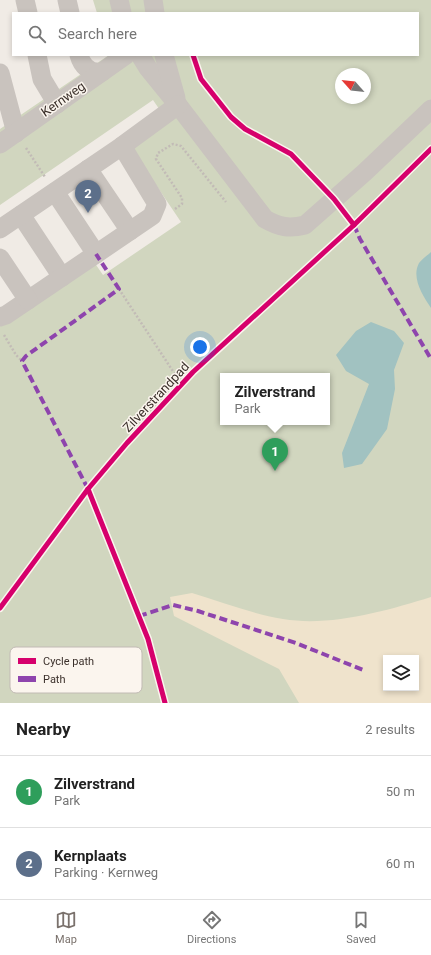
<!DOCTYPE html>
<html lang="en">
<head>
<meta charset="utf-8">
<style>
	body { margin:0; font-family:Roboto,sans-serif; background:#f6f6f6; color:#222 }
	.controls { position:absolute; right:12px; bottom:12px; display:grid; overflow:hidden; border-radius:0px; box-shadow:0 2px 6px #0003 }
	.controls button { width:36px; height:36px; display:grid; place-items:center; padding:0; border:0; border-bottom:1px solid #e0e0e0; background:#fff; color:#222; font:20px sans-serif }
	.compass { position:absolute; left:335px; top:68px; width:36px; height:36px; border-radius:50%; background:#fff; box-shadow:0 2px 6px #0003; rotate:297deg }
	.you { position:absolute; left:200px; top:347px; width:14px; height:14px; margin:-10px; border:3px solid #fff; border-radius:50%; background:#1a73e8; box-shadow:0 0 0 6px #1a73e833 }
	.badge { display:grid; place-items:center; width:26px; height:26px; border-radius:50%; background:#7a716c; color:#fff; font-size:13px; font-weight:700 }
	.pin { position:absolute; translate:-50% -33px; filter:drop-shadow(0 1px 2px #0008) }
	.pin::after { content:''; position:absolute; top:21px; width:14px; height:12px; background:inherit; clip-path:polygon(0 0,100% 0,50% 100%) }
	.popup { position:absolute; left:220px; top:373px; width:110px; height:52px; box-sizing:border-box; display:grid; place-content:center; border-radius:0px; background:#fff; filter:drop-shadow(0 1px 3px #0005); font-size:13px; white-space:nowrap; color:#767676 }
	.popup b { font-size:15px; color:#222 }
	.popup::after { content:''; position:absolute; left:50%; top:100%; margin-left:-8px; border:8px solid transparent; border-top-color:#fff }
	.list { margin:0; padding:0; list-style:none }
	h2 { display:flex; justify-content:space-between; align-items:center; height:52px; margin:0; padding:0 16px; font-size:17px }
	h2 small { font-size:13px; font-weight:400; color:#767676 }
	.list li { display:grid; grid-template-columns:26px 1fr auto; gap:12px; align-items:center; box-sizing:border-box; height:72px; padding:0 16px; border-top:1px solid #e0e0e0 }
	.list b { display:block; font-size:15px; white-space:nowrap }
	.list p { margin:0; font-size:13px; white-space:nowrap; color:#767676 }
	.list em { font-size:13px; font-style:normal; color:#767676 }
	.icon { flex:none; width:22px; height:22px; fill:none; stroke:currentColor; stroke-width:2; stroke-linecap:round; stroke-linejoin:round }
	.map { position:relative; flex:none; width:431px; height:703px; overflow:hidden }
	.search { position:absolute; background:#fff; box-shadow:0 2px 6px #0003; left:12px; right:12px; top:12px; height:44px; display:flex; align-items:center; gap:10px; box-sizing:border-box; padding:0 14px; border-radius:0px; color:#767676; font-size:15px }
	.sheet { height:196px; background:#fff }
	nav { display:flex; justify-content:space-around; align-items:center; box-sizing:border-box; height:56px; border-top:1px solid #e0e0e0; background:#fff; font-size:11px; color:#767676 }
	nav a { display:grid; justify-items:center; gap:2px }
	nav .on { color:#7a716c }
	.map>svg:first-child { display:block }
	.green { fill:#d1d6bf; fill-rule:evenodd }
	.sand { fill:#efe3cc; fill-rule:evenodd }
	.water { fill:#a1c2c1 }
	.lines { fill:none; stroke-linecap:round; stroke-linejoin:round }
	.path { stroke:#c2bbb6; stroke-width:2.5; stroke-dasharray:2 2; stroke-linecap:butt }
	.minor { stroke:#c9c3be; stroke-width:19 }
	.quiet { stroke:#8e44ad; stroke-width:4; stroke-dasharray:8 4; stroke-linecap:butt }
	.cycleway-casing { stroke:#fbf5ee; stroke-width:8 }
	.cycleway { stroke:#d6006c; stroke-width:5 }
	.labels { text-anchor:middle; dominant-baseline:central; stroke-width:3; stroke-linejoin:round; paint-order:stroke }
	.street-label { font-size:13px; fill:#3b302b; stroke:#fbf5ee }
	.key { fill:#fbf5ee; stroke:#c1bab4; stroke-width:1 }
	.key-label { font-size:11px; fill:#3b302b }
</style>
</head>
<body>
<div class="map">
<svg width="431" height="703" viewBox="0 0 431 703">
	<rect width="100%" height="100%" fill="#f0ebe5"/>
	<path class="green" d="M93,0H431V703H0V326L94,262L103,275L181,222L131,148L168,122L153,100L0,205V129L109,55H418V13H97ZM341,74H365V98H341ZM223,376H327V422H223ZM386,658H416V688H386Z"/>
	<path class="sand" d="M192,593C222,602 253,614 283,619C330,627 386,611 431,597V703H299L279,669L174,616L170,597ZM386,658H416V688H386Z"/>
	<g class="water">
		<path d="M431,252V308C423,296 411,278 419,263C422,259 428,255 431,252Z"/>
		<polygon points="371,322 394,331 404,343 394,370 395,389 387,429 362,464 344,468 342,453 369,384 346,371 336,355 356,331"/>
	</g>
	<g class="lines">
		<g class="path">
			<polyline points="26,148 45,177"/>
			<polyline points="175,209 182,204 182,198 156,159 158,153 173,144 181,146 226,202"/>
			<polyline points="119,289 182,385"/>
			<polyline points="4,335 16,355 22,361"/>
		</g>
		<g class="minor">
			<polyline points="25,0 28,13"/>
			<polyline points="67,0 70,13"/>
			<polyline points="119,0 122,13"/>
			<polyline points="153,0 155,13"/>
			<polyline points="37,55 42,79 57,104"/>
			<path d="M79,55C82,66 90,74 102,72"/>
			<path d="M140,55L148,68L178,105L265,219C279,227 289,229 305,225L365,172L431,109"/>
			<polyline points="164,55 176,98"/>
			<polyline points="0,73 16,133"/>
			<polyline points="0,144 126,55"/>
			<polyline points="122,146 178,105"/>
			<polyline points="88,169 130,231"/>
			<polyline points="55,192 96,254"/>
			<polyline points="21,215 62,277"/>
			<polyline points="0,229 122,146 157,204 152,216 6,315 0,317"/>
			<polyline points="0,258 28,300"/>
		</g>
		<g class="quiet">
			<polyline points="354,225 360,239 431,359"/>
			<polyline points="88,489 22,361 26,356 119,289 96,254"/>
			<polyline points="139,616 173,605 198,611 296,643 363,670"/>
		</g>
		<g class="cycleway-casing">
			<g id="cycleway">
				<polyline points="193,55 201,79 231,117 245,129 291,154 334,199 354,225"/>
				<polyline points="88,489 148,639 165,703"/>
				<polyline points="0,608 88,489 127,443 193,372 354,225 431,149"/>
			</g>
		</g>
		<use href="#cycleway" class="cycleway"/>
	</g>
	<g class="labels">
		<g class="street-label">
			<text transform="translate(63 99) rotate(-35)">Kernweg</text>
			<text transform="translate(156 397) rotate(-47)">Zilverstrandpad</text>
		</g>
	</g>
	<rect x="10" y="647" width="132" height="46" rx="6" class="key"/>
	<rect x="18" y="658" width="18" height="6" fill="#d6006c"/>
	<rect x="18" y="676" width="18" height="6" fill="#8e44ad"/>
	<g class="key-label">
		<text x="43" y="665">Cycle path</text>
		<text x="43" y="683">Path</text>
	</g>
</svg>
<div class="controls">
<button><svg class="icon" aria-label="layers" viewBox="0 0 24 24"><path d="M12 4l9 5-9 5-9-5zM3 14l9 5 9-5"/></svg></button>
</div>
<svg class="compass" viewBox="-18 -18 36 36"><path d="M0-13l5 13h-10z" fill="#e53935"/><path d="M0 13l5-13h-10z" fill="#767676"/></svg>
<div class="you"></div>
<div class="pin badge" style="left:275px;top:471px;background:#2e9e5b">1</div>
<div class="popup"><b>Zilverstrand</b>Park</div>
<div class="pin badge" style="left:88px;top:213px;background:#5c6f8a">2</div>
<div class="search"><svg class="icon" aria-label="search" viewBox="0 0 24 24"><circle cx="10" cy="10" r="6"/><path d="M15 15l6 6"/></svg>Search here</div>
</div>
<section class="sheet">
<h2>Nearby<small>2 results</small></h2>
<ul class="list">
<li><span class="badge" style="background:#2e9e5b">1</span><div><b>Zilverstrand</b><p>Park</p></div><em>50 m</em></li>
<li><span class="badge" style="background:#5c6f8a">2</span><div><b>Kernplaats</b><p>Parking · Kernweg</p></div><em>60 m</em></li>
</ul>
</section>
<nav>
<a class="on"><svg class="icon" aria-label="map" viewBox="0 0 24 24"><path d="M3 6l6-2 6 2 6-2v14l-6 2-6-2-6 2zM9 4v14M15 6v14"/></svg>Map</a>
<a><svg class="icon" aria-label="directions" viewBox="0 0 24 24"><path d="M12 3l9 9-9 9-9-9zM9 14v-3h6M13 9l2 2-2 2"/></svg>Directions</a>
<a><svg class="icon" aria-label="saved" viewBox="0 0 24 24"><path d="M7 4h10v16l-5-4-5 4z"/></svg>Saved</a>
</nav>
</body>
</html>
